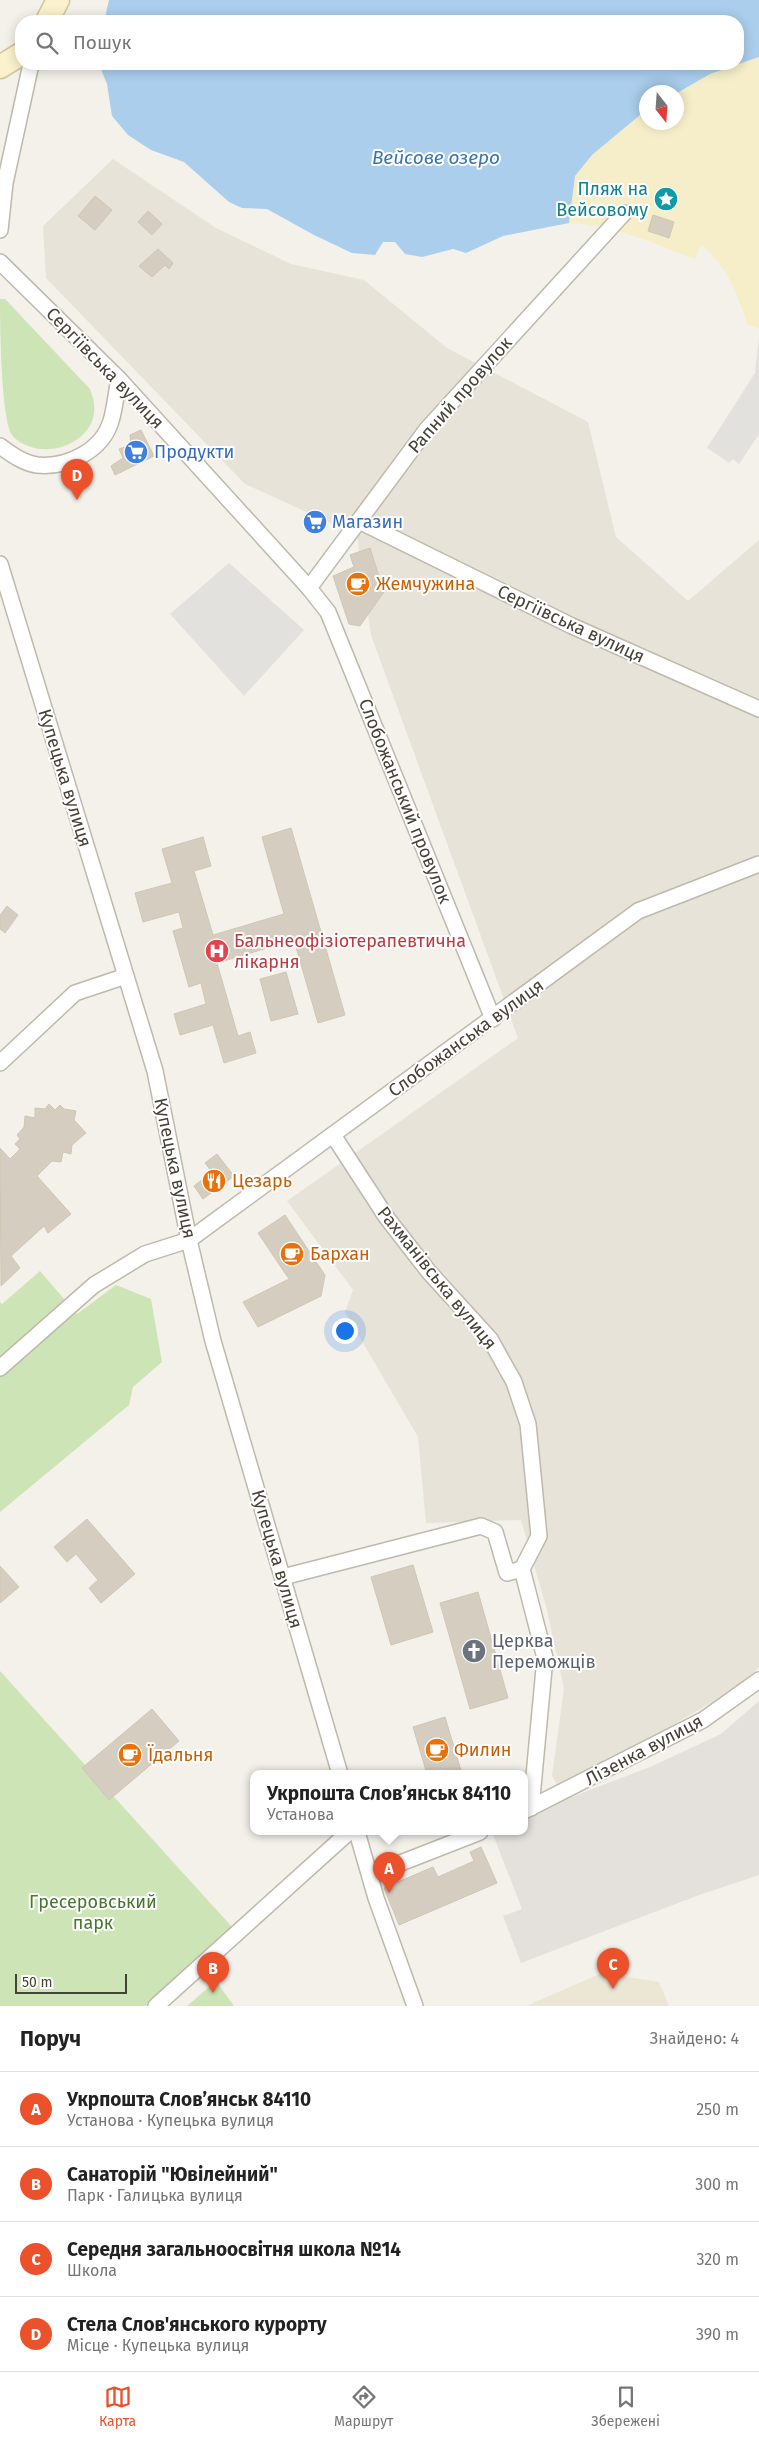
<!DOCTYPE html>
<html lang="uk">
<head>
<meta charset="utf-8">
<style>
	body { margin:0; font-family:"Fira Sans",sans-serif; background:#f6f6f6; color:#222 }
	.compass { position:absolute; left:639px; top:85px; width:45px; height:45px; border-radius:50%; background:#fff; box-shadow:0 2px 12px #0003; rotate:163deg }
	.scale { position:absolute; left:15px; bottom:12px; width:112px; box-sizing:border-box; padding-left:5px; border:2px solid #474238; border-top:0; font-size:14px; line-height:18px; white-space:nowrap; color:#474238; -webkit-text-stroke:4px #fff; paint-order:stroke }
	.you { position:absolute; left:344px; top:1330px; width:18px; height:18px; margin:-12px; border:4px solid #fff; border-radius:50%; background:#1a73e8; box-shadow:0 0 0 8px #1a73e833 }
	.badge { display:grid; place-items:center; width:32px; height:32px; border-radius:50%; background:#eb512a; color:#fff; font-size:16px; font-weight:700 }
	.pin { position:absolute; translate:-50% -41px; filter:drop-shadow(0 1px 2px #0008) }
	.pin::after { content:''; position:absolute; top:26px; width:18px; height:15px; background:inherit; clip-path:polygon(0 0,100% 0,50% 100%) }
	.popup { position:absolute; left:250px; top:1770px; width:278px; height:65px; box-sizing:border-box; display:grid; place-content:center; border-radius:10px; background:#fff; filter:drop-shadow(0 1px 4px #0005); font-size:16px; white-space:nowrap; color:#767676 }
	.popup b { font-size:19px; color:#222 }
	.popup::after { content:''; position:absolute; left:50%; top:100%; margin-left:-10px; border:10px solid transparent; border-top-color:#fff }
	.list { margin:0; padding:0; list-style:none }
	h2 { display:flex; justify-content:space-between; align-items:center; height:65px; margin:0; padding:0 20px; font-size:21px }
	h2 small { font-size:16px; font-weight:400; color:#767676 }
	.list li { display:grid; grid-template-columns:32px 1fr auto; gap:15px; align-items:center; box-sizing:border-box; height:75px; padding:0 20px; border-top:1px solid #e0e0e0 }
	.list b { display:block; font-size:19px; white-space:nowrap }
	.list p { margin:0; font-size:16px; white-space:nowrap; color:#767676 }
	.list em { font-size:16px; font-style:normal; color:#767676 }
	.icon { flex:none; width:28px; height:28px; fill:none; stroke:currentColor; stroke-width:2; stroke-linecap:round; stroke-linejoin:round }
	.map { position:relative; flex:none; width:759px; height:2006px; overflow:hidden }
	.search { position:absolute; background:#fff; box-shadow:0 2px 12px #0003; left:15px; right:15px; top:15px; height:55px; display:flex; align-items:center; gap:12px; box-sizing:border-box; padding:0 18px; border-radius:20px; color:#767676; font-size:19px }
	.sheet { height:365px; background:#fff }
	nav { display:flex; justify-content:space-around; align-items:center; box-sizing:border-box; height:70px; border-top:1px solid #e0e0e0; background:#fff; font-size:14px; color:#767676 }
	nav a { display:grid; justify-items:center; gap:2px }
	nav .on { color:#eb512a }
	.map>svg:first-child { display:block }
	.residential { fill:#e7e3d8 }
	.industrial { fill:#e4e0db }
	.education { fill:#ece7d5 }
	.green { fill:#cde5b6 }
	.sand { fill:#f5eec9 }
	.parking { fill:#e3e1de }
	.water { fill:#abceec }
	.building { fill:#d5cec0; stroke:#cfc6b4 }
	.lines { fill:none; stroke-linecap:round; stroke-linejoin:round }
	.street-casing { stroke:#bfb9ad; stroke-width:18 }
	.secondary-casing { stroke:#d0c69d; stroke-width:25 }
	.street { stroke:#fff; stroke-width:15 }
	.secondary { stroke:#fbf2cd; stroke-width:22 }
	.labels { text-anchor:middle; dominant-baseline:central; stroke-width:4; stroke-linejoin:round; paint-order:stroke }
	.culture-label { font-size:18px; fill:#0d838f; stroke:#fff; text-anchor:end }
	.street-label { font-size:18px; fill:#474238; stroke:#fff }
	.shop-label { font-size:18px; fill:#366cbe; stroke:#fff; text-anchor:start }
	.food-label { font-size:18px; fill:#c56008; stroke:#fff; text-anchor:start }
	.health-label { font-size:18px; fill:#be3a42; stroke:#fff; text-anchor:start }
	.worship-label { font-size:18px; fill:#5b616d; stroke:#fff; text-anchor:start }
	.park-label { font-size:18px; fill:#46762f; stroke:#fff }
	.water-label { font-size:19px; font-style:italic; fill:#3875ac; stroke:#fff }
</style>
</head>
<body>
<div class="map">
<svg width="759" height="2006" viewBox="0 0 759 2006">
	<rect width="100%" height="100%" fill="#f4f1ea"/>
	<polygon class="residential" points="113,159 216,228 291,264 364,280 447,348 588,422 616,537 688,601 759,540 759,1667 741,1685 654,1736 557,1784 552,1776 564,1689 547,1610 521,1520 426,1523 418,1437 345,1312 353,1290 287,1201 518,1038 371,635 357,535 245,484 46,278 43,226"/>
	<polygon class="industrial" points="759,1701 759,1875 699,1895 521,1963 503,1916 522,1909 492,1832 524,1832 524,1815 650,1767 721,1734"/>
	<polygon class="education" points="602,1973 659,1982 669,2006 526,2006"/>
	<g class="green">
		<path d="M0,299H5L90,389C91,393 94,399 94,403C99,437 58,456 31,447C25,445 15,440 12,435C1,419 0,322 0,299Z"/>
		<polygon points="40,1271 77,1314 116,1285 151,1299 162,1362 133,1387 129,1405 0,1512 0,1302 2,1304"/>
		<polygon points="0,1671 232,1927 145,2006 0,2006"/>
		<polygon points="216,1981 234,2006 187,2006"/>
	</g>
	<path class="sand" d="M759,57V328L748,325C736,293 729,267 701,245L695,259C654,244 613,224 569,223L575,176L592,155L646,110V122H676L677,93L710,74Z"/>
	<g class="parking">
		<polygon points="759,337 759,434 739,464 733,459 729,463 707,448 755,373"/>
		<polygon points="229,563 304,630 244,696 170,614"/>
	</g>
	<polygon class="water" points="109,0 759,0 759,57 710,74 677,93 646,92 646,110 592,155 575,176 569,223 503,236 466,253 453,249 422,257 405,254 395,242 383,242 375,255 352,253 314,235 267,209 242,208 229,202 184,162 151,150 128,135 112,116 107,84 99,64 738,64 738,21 104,21"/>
	<g class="building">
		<polygon points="95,196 112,210 95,230 78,216"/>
		<polygon points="148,211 162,224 152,235 138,222"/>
		<polygon points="653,215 674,222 669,238 648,231"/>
		<polygon points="158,249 173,263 169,269 165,265 152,277 139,266"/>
		<polygon points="141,430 154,456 115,475 111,466 123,458 119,449 131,445 130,435"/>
		<polygon points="370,548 384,592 360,626 349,624 333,576 354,567 350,555"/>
		<polygon points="291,828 345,1015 318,1023 294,940 217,963 238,1036 250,1032 256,1053 224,1063 213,1025 180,1035 174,1014 206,1004 201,983 189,987 173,931 183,928 179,912 143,922 135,893 172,883 162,849 203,837 211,866 194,871 213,935 284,914 262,837"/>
		<polygon points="7,906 18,915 5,933 0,929 0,915"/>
		<polygon points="286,972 298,1014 271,1021 260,979"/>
		<polygon points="49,1104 55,1110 60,1105 64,1109 76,1111 74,1120 86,1133 72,1145 71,1154 63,1152 61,1162 52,1161 37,1176 71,1214 48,1233 44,1226 11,1256 20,1268 1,1286 0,1148 10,1159 20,1149 15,1144 20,1139 17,1135 24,1127 25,1116 35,1118 35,1108 45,1109"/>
		<polygon points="217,1154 234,1176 203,1199 194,1186 212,1172 205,1163"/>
		<polygon points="285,1215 325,1275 321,1296 258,1327 243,1302 289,1279 258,1233"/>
		<polygon points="87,1519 135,1574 101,1603 89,1588 98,1580 76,1554 67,1562 54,1547"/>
		<polygon points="413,1565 433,1632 391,1645 371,1577"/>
		<polygon points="0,1566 19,1587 0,1603"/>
		<polygon points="478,1592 508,1698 470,1709 440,1603"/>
		<polygon points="152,1709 179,1741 109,1800 82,1768"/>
		<polygon points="445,1717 462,1774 427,1774 413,1727"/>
		<polygon points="481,1847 497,1883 399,1925 384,1888 433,1867 438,1877 474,1861 470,1852"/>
	</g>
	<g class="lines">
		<g class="street-casing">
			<g id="street">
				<polyline points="0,230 5,183 31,64"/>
				<polyline points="0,262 119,379 309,588 328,612 493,1019"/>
				<path d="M0,446C11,454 23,463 37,465C67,468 102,451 111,421C115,408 116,393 119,379"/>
				<polyline points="359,521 572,626 759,709"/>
				<polyline points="0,564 155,1071 189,1240 213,1341 340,1774"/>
				<polyline points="309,588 427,429 624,213"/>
				<polyline points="0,1063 75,993 126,976"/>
				<polyline points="333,1135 387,1218 429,1272 490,1339 514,1382 528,1424 539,1536 522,1569 545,1658 531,1808"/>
				<polyline points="0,1368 94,1285 145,1254 189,1240 638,911 759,864"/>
				<polyline points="283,1577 481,1526 495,1532 507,1573 522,1569"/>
				<polyline points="524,1811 703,1720 759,1680"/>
				<polyline points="357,1832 376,1898 415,2006"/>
				<polyline points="370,1875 480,1832"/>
				<polyline points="156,2006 349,1832"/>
			</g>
		</g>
		<g class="secondary-casing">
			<g id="secondary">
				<polyline points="47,21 58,0"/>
				<polyline points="0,67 21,54"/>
			</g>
		</g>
		<use href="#street" class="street"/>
		<use href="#secondary" class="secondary"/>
	</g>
	<defs>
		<g id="sight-disc" transform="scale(1.25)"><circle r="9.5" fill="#0f9aa8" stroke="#fff"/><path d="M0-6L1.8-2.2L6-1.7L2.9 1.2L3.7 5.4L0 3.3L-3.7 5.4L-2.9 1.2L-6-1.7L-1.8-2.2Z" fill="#fff"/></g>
		<g id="supermarket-disc" transform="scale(1.25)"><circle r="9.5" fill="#3f7fe0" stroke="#fff"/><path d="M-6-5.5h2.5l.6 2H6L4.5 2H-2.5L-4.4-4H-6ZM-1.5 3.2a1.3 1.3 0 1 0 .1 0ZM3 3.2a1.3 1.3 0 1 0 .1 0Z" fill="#fff"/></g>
		<g id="cafe-disc" transform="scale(1.25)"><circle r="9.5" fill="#e8710a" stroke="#fff"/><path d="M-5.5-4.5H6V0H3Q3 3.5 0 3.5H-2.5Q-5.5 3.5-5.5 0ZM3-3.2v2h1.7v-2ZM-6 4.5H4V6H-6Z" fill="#fff"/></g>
		<g id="hospital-disc" transform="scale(1.25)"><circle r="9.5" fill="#e0444e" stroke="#fff"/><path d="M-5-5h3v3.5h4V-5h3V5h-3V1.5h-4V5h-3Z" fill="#fff"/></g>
		<g id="restaurant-disc" transform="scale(1.25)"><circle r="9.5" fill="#e8710a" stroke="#fff"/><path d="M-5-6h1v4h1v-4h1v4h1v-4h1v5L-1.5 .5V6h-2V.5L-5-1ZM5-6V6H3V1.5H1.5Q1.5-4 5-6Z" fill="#fff"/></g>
		<g id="church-disc" transform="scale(1.25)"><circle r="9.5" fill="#6b7280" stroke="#fff"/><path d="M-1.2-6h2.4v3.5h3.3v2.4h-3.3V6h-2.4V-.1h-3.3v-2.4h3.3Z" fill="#fff"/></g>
	</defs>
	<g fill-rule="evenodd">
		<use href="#sight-disc" x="666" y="199"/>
		<use href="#supermarket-disc" x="136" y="452"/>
		<use href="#supermarket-disc" x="315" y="522"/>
		<use href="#cafe-disc" x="358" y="584"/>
		<use href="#hospital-disc" x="217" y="951"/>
		<use href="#restaurant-disc" x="214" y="1181"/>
		<use href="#cafe-disc" x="292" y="1254"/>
		<use href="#church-disc" x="474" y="1651"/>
		<use href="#cafe-disc" x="437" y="1750"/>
		<use href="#cafe-disc" x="130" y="1755"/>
	</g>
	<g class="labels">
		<g class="culture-label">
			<text x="648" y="189">Пляж на<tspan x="648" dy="21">Вейсовому</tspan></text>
		</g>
		<g class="street-label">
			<text transform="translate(105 368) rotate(46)">Сергіївська вулиця</text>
			<text transform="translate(460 395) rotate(-49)">Рапний провулок</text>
			<text transform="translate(571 624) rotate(25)">Сергіївська вулиця</text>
			<text transform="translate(65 778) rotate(73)">Купецька вулиця</text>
			<text transform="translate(405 801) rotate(68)">Слобожанський провулок</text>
			<text transform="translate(466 1038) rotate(-36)">Слобожанська вулиця</text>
			<text transform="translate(175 1168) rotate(78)">Купецька вулиця</text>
			<text transform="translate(437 1278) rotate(51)">Рахманівська вулиця</text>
			<text transform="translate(277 1559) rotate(74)">Купецька вулиця</text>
			<text transform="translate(644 1750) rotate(-28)">Лізенка вулиця</text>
		</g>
		<g class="shop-label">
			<text x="154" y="452">Продукти</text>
			<text x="332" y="522">Магазин</text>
		</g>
		<g class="food-label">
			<text x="376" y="584">Жемчужина</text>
			<text x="232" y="1181">Цезарь</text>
			<text x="310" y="1254">Бархан</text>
			<text x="454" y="1750">Филин</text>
			<text x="148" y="1755">Їдальня</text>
		</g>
		<g class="health-label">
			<text x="234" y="941">Бальнеофізіотерапевтична<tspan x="234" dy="21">лікарня</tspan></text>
		</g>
		<g class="worship-label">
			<text x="492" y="1641">Церква<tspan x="492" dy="21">Переможців</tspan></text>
		</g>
		<g class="park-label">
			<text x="93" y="1902">Гресеровський<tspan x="93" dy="21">парк</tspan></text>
		</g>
		<g class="water-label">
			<text x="436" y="157">Вейсове озеро</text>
		</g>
	</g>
</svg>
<svg class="compass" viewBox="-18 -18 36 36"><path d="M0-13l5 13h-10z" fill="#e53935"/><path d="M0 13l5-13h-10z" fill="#767676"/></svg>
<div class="scale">50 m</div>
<div class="you"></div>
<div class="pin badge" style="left:389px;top:1893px">A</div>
<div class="popup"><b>Укрпошта Слов’янськ 84110</b>Установа</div>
<div class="pin badge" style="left:213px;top:1993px">B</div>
<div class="pin badge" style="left:613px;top:1989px">C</div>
<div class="pin badge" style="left:77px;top:500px">D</div>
<div class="search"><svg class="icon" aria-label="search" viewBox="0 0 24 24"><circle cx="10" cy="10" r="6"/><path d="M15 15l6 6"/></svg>Пошук</div>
</div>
<section class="sheet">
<h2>Поруч<small>Знайдено: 4</small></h2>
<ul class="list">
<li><span class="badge">A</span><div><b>Укрпошта Слов’янськ 84110</b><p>Установа · Купецька вулиця</p></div><em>250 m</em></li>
<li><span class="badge">B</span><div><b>Санаторій &quot;Ювілейний&quot;</b><p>Парк · Галицька вулиця</p></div><em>300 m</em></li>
<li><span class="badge">C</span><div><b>Середня загальноосвітня школа №14</b><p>Школа</p></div><em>320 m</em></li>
<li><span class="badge">D</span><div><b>Стела Слов'янського курорту</b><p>Місце · Купецька вулиця</p></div><em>390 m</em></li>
</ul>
</section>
<nav>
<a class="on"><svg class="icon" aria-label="map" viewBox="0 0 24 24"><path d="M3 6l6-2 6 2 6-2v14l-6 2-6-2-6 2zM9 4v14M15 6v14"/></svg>Карта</a>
<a><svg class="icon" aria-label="directions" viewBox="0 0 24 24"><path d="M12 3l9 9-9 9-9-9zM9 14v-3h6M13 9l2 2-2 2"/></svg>Маршрут</a>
<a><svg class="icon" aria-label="saved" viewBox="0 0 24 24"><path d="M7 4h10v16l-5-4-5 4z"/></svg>Збережені</a>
</nav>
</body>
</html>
